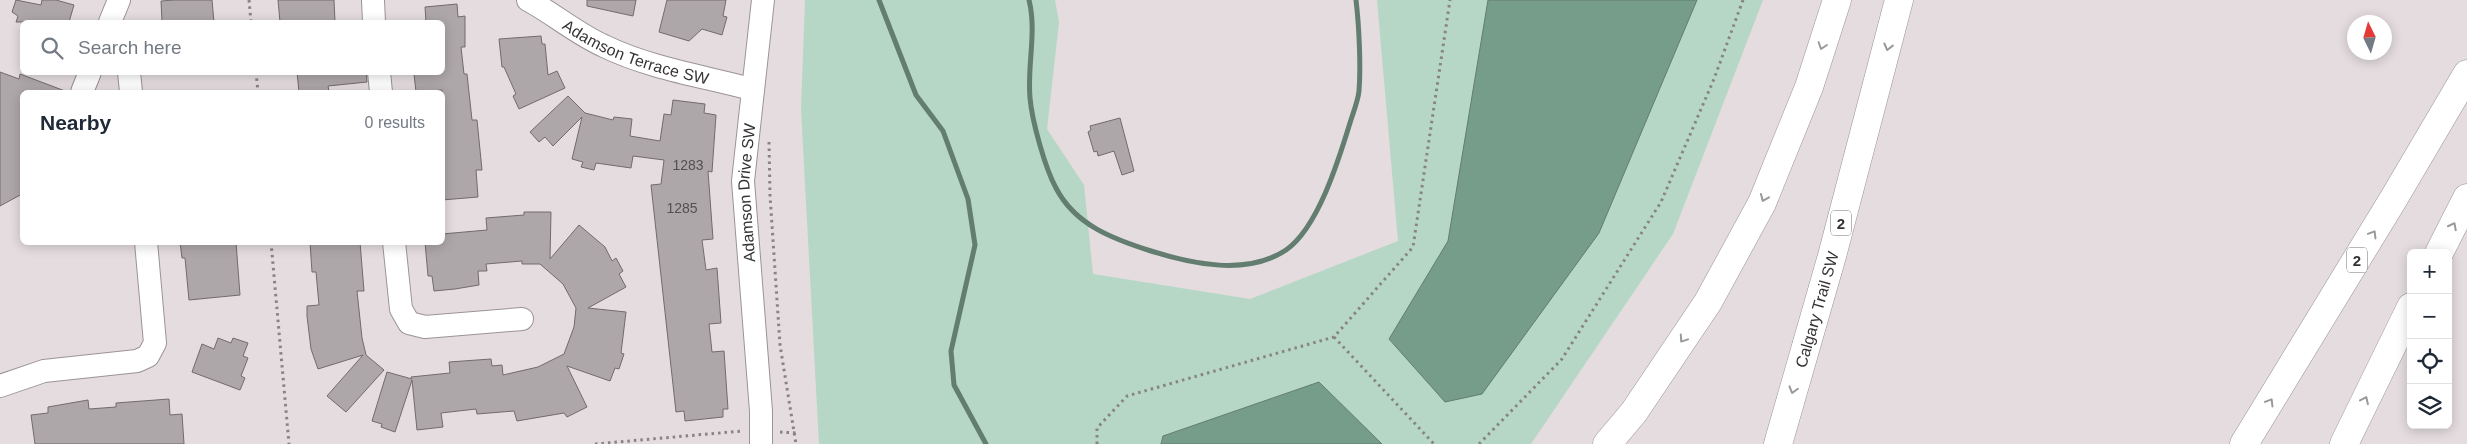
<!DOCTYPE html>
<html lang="en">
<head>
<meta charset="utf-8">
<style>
	body { margin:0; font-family:Helvetica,sans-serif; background:#f6f6f7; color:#1f2937 }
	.controls { position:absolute; right:15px; bottom:15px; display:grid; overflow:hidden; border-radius:8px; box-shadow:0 2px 12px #0003 }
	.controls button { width:45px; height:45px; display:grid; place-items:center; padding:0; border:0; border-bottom:1px solid #e0e1e3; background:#fff; color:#1f2937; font:25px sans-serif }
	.compass { position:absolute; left:2347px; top:15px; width:45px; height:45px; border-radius:50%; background:#fff; box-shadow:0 2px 12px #0003; rotate:355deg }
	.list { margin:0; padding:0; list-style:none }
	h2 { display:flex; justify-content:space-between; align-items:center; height:65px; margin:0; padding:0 20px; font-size:21px }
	h2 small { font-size:16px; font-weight:400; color:#747a83 }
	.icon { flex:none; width:28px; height:28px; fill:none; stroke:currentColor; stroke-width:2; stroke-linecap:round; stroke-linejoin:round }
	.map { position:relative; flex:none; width:2467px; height:444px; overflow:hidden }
	.search { position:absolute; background:#fff; box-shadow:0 2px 12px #0003; left:20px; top:20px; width:425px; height:55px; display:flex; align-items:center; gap:12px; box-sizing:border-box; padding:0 18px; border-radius:8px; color:#747a83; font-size:19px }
	.panel { position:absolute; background:#fff; box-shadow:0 2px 12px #0003; left:20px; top:90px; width:425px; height:155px; border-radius:8px }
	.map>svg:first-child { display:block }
	.green { fill:#b6d7c5 }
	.water { fill:#769d89; stroke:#637d70 }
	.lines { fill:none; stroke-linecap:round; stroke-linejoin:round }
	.stream { stroke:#637d70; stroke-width:5 }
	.building { fill:#aea7aa; stroke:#726b6e }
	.minor-casing { stroke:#9b9396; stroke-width:24 }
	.highway-casing { stroke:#9b9396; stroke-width:29 }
	.path { stroke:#888385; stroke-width:3; stroke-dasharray:2.5 4; stroke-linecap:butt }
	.minor { stroke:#fff; stroke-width:22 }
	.highway { stroke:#fff; stroke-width:28 }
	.oneway { stroke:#9a999a }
	.labels { text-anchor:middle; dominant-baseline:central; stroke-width:4; stroke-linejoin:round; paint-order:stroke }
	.number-label { font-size:14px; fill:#545052 }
	.shield { fill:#fff; stroke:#727072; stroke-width:1 }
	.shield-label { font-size:15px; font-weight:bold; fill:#363335 }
	.street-label { font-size:16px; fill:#363335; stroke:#fff }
</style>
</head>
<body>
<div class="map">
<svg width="2467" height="444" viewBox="0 0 2467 444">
	<rect width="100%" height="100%" fill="#e4dcdf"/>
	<polygon class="green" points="805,0 1055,0 1059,22 1047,129 1084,185 1093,274 1250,299 1398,241 1377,0 1763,0 1673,234 1531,444 819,444 801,109"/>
	<g class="water">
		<polygon points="1488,0 1697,0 1599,233 1482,394 1445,402 1389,339 1448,241"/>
		<polygon points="1319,382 1382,444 1161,444 1163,436"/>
	</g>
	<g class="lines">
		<g class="stream">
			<polyline points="879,0 916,95 943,131 968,199 975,245 951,351 954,385 986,444"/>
			<path d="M1029,0C1037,32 1027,65 1030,98C1032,121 1045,168 1056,188C1075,225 1113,239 1151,251C1192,264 1247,276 1286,250C1318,228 1339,159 1350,123C1353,113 1358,101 1359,91C1361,66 1359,25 1356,0"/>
		</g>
	</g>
	<g class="building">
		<polygon points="16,0 41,5 42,0 56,0 74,5 69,22 16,22 18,16 12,12"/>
		<polygon points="174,0 212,0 214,22 162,21 161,1"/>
		<polygon points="278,0 334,0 335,22 280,22"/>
		<polygon points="587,0 636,0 633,16 587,6"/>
		<polygon points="667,0 726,0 723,16 727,17 722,35 702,29 689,41 659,32"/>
		<polygon points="457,4 458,17 465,16 465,47 461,47 464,74 467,74 472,120 477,120 482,170 476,170 478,197 442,200 442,90 416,92 414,74 442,72 442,22 426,22 425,7"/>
		<polygon points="541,36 542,44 545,44 548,75 557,71 565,88 519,109 513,96 516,94 504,67 502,67 499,39"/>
		<polygon points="0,72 19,79 20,74 65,91 22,92 22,194 0,206"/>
		<polygon points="297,72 366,72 367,82 328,86 329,91 299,92"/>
		<polygon points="568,96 585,113 613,120 614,117 632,119 630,136 660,141 664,114 671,115 673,100 705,104 704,113 716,115 712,172 708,171 713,239 702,240 706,270 717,268 721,323 709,324 712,352 724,351 728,409 723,409 723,417 685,421 684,411 676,412 651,185 661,184 664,160 633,156 631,168 596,163 594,170 581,167 583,162 572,159 582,117 553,146 545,137 539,142 530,132"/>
		<polygon points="1120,118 1134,171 1122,175 1114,151 1098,156 1097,151 1094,152 1088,132 1091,130 1090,126"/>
		<polygon points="524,212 551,212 550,259 579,225 605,247 612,261 616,258 623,271 619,274 626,287 588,308 626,312 621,353 624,354 619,369 615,368 610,381 567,366 587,407 567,417 564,413 517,421 514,411 477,414 476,409 441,413 443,427 417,430 412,380 395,432 381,427 382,424 372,421 387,372 412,379 411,377 450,373 449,362 491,359 492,366 502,365 503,375 538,367 564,354 574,327 576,308 563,284 540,264 522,264 522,261 486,264 487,271 478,271 479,285 455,289 434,291 432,276 428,276 425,242 442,242 442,234 487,230 486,218 524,215"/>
		<polygon points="180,242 236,242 240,295 189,300 185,258 182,258"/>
		<polygon points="310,242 360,242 364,291 357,291 362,338 366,355 384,370 346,412 327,396 363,355 318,369 311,349 307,316 307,306 319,305 316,272 312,272"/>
		<polygon points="218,338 231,343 233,338 248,343 243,356 248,358 241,376 245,378 240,390 192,372 202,344 214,349"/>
		<polygon points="169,399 170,415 182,414 184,444 35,444 31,415 48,413 48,407 88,400 89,409 116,407 116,403"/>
	</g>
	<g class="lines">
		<g class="minor-casing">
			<g id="minor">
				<polyline points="373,0 374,22"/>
				<path id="s1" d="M528,0C554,14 577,34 604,46C649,68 702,76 751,89"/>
				<polyline points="110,22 119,0"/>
				<polyline points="129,72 131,92"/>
				<polyline points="379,72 381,92"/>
				<polyline points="82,92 90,72"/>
				<polyline points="394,242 401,309 409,323 425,327 522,319"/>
				<polyline points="0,386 44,371 137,361 148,356 155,343 146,242"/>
				<path id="s2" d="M761,444V411L743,181L763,0"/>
			</g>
		</g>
		<g class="highway-casing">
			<g id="highway">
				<polyline points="2439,253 2467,198"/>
				<polyline points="1607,444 1634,412 1708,302 1762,203 1809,87 1837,0"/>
				<path id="s3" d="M1778,444L1832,256L1899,0"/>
				<polyline points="2244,444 2394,198 2467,74"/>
				<polyline points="2344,444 2411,307"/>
			</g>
		</g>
		<g class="path">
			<polyline points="249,0 251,22"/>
			<polyline points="256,72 258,92"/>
			<polyline points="769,142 770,195 780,345 796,444"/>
			<polyline points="271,242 289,444"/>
			<polyline points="1334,337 1434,444"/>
			<polyline points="780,432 796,433"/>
			<polyline points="595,444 742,431"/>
			<polyline points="1097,444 1097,428 1127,396 1334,337 1413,247 1450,0"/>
			<polyline points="1479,444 1562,359 1661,202 1714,79 1743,0"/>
		</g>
		<use href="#minor" class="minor"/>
		<use href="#highway" class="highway"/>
	</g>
	<defs><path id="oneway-chevron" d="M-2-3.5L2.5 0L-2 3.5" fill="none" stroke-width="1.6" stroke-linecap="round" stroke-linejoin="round" transform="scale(1.25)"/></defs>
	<g class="oneway">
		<use href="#oneway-chevron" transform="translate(1822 46) rotate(108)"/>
		<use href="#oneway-chevron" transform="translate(1888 47) rotate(104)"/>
		<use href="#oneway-chevron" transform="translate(1764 198) rotate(113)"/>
		<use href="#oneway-chevron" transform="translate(2453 226) rotate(-63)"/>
		<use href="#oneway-chevron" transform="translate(2373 234) rotate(-59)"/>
		<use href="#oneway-chevron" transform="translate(1683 339) rotate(124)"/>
		<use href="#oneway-chevron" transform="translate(1793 390) rotate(106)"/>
		<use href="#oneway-chevron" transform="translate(2365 400) rotate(-65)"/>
		<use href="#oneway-chevron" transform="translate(2270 402) rotate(-59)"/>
	</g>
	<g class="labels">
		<g class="number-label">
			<text x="688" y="165">1283</text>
			<text x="682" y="208">1285</text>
		</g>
		<g class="shield">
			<rect x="1831" y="210.5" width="20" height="25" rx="4"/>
			<rect x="2347" y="247.5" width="20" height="25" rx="4"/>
		</g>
		<g class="shield-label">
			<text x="1841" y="223">2</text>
			<text x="2357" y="260">2</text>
		</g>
		<g class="street-label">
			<text stroke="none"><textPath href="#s1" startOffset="121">Adamson Terrace SW</textPath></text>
			<text stroke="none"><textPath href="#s2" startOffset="252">Adamson Drive SW</textPath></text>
			<text stroke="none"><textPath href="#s3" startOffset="140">Calgary Trail SW</textPath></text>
		</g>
	</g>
</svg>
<div class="controls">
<button>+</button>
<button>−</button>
<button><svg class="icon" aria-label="locate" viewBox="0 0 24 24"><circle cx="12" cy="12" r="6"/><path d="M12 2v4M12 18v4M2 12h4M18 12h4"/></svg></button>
<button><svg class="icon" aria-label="layers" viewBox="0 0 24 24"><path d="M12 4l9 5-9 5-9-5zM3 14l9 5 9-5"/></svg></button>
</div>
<svg class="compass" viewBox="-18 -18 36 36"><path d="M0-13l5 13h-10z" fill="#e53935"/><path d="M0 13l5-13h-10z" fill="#747a83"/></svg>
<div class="search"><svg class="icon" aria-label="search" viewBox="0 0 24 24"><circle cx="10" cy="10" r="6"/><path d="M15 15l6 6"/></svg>Search here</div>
<section class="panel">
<h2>Nearby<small>0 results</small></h2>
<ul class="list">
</ul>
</section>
</div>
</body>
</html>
